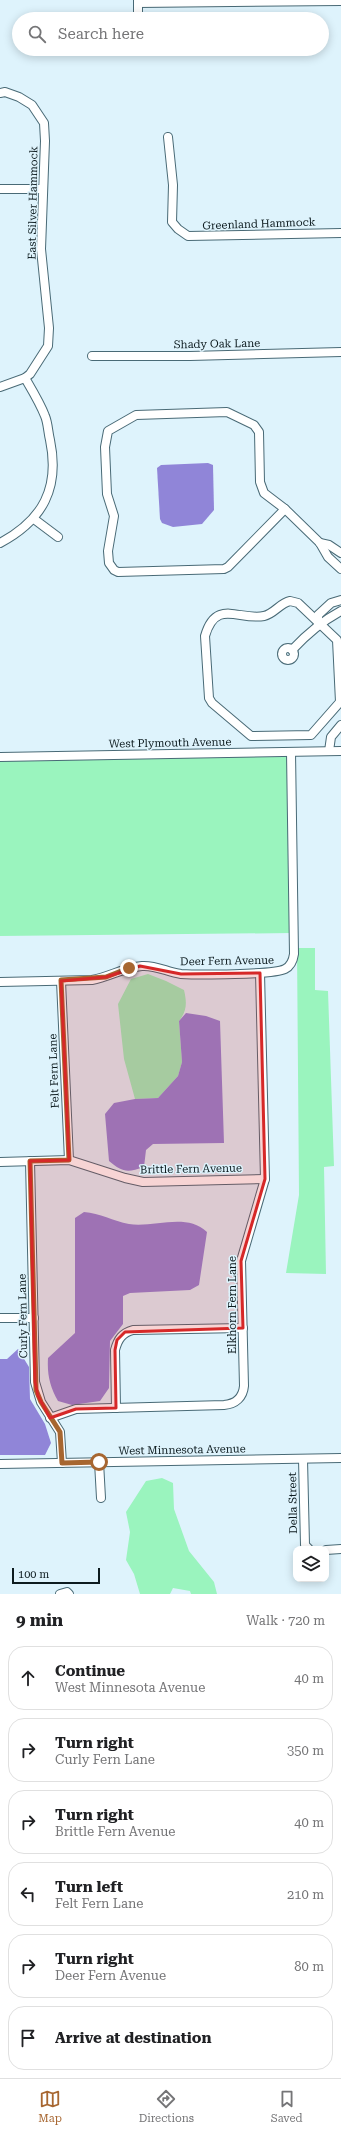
<!DOCTYPE html>
<html lang="en">
<head>
<meta charset="utf-8">
<style>
	body { margin:0; font-family:"Roboto Serif",serif; background:#f6f6f6; color:#202124 }
	.controls { position:absolute; right:12px; bottom:12px; display:grid; overflow:hidden; border-radius:8px; box-shadow:0 2px 10px #0003 }
	.controls button { width:36px; height:36px; display:grid; place-items:center; padding:0; border:0; border-bottom:1px solid #e0e0e0; background:#fff; color:#202124; font:20px sans-serif }
	.scale { position:absolute; left:12px; bottom:10px; width:88px; box-sizing:border-box; padding-left:4px; border:2px solid #0d1b1f; border-top:0; font-size:11px; line-height:14px; white-space:nowrap; color:#0d1b1f; -webkit-text-stroke:3px #def3fc; paint-order:stroke }
	.stop { position:absolute; width:12px; height:12px; margin:-9px; border:3px solid #a76630; border-radius:50%; background:#fff }
	.stop.end { background:#a76630; border-color:#fff; box-shadow:0 1px 4px #0008 }
	.list { margin:0; padding:0; list-style:none }
	h2 { display:flex; justify-content:space-between; align-items:center; height:52px; margin:0; padding:0 16px; font-size:17px }
	h2 small { font-size:13px; font-weight:400; color:#757577 }
	.list li { display:grid; grid-template-columns:26px 1fr auto; gap:12px; align-items:center; box-sizing:border-box; height:64px; margin:0 8px 8px; padding:0 8px; border:1px solid #e0e0e0; border-radius:16px }
	.list b { display:block; font-size:15px; white-space:nowrap }
	.list p { margin:0; font-size:13px; white-space:nowrap; color:#757577 }
	.list em { font-size:13px; font-style:normal; color:#757577 }
	.icon { flex:none; width:22px; height:22px; fill:none; stroke:currentColor; stroke-width:2; stroke-linecap:round; stroke-linejoin:round }
	.map { position:relative; flex:none; width:341px; height:1594px; overflow:hidden }
	.search { position:absolute; background:#fff; box-shadow:0 2px 10px #0003; left:12px; right:12px; top:12px; height:44px; display:flex; align-items:center; gap:10px; box-sizing:border-box; padding:0 14px; border-radius:22px; color:#757577; font-size:15px }
	.sheet { height:484px; background:#fff }
	nav { display:flex; justify-content:space-around; align-items:center; box-sizing:border-box; height:56px; border-top:1px solid #e0e0e0; background:#fff; font-size:11px; color:#757577 }
	nav a { display:grid; justify-items:center; gap:2px }
	nav .on { color:#a76630 }
	.map>svg:first-child { display:block }
	.green { fill:#9af4be }
	.water { fill:#9085d8 }
	.lines { fill:none; stroke-linecap:round; stroke-linejoin:round }
	.minor-casing { stroke:#496a76; stroke-width:10 }
	.minor { stroke:#fff; stroke-width:8 }
	.route { stroke:#a76630; stroke-width:5 }
	.marked { fill:#d62828; fill-opacity:0.2; stroke:#d62828; stroke-width:3; stroke-linejoin:round }
	.labels { text-anchor:middle; dominant-baseline:central; stroke-width:3; stroke-linejoin:round; paint-order:stroke }
	.street-label { font-size:11px; fill:#0d1b1f; stroke:#def3fc }
</style>
</head>
<body>
<div class="map">
<svg width="341" height="1594" viewBox="0 0 341 1594">
	<rect width="100%" height="100%" fill="#def3fc"/>
	<g class="green">
		<polygon points="288,755 291,933 0,936 0,761"/>
		<polygon points="297,948 315,948 315,990 328,991 334,1166 324,1167 326,1274 286,1273 299,1195"/>
		<path d="M148,974L166,981L184,990C187,1003 187,1011 179,1021L182,1062L178,1076L158,1098L135,1099L124,1059L118,1004L131,979Z"/>
		<polygon points="162,1478 173,1483 174,1509 189,1551 214,1582 217,1594 191,1594 190,1591 173,1588 170,1594 140,1594 134,1574 126,1560 130,1532 126,1512 146,1481"/>
	</g>
	<g class="water">
		<polygon points="208,463 213,465 214,510 202,524 173,527 162,523 160,519 157,468 161,465"/>
		<path d="M186,1013L206,1016L220,1021L224,1143L153,1144L146,1150L144,1167C127,1173 122,1172 109,1161L105,1114L114,1103L135,1099L158,1098L178,1076L182,1062L179,1021Z"/>
		<path d="M84,1212C100,1213 113,1221 129,1224C154,1228 186,1212 207,1232L199,1285L190,1290L130,1293L123,1296V1324L110,1341L109,1388L100,1401L72,1405L58,1401C50,1387 47,1375 48,1358L75,1333V1218Z"/>
		<polygon points="18,1349 29,1367 30,1399 45,1424 51,1443 45,1455 0,1455 0,1359 7,1359"/>
	</g>
	<g class="lines">
		<g class="minor-casing">
			<g id="minor">
				<polyline points="138,0 138,19"/>
				<polyline points="138,3 341,1"/>
				<polyline points="0,93 5,92 19,97 32,105 44,123 45,141 41,249 49,328 48,346 30,374 25,378 0,387"/>
				<polyline points="168,137 173,185 172,222 178,229 188,236 341,233"/>
				<polyline points="0,189 43,189"/>
				<polyline points="92,356 190,356 341,352"/>
				<polygon points="227,412 254,425 259,432 260,482 264,493 285,509 228,567 224,569 118,572 114,570 109,563 108,551 114,516 107,494 105,447 108,431 136,415"/>
				<polyline points="285,509 320,543 328,557 341,569"/>
				<polyline points="34,519 58,537"/>
				<path d="M0,543C43,520 60,488 50,440C48,432 48,423 45,416C40,403 32,390 25,378"/>
				<polyline points="320,543 329,545 341,553"/>
				<path d="M290,601L298,603L337,640L340,702L311,735L251,736L212,703L209,698L205,636C216,598 239,621 264,616C274,614 280,603 290,601Z"/>
				<polyline points="318,624 318,615 331,603 341,600"/>
				<circle cx="288" cy="654" r="6"/>
				<path d="M292,650C307,634 322,621 341,611"/>
				<polyline points="329,751 331,737 341,725"/>
				<polyline points="0,757 341,751"/>
				<polyline points="61,981 69,1160"/>
				<path d="M0,982L92,980C109,977 125,967 142,966C156,965 167,972 181,974C197,975 273,975 285,969C291,966 293,961 294,954L291,752"/>
				<polyline points="30,1161 35,1382 41,1402 60,1432 62,1463"/>
				<polyline points="0,1162 69,1160 125,1178 143,1182 265,1179"/>
				<polyline points="0,1318 34,1318"/>
				<path d="M116,1408L115,1350C118,1339 122,1333 133,1330L243,1328"/>
				<path d="M50,1418L76,1409L224,1405C236,1404 243,1397 244,1386L241,1261L265,1179L260,973"/>
				<polyline points="303,1459 305,1545 309,1549"/>
				<polyline points="99,1462 101,1498"/>
				<polyline points="0,1464 341,1458"/>
				<polyline points="326,1550 341,1549"/>
				<polyline points="60,1594 67,1592 69,1594"/>
			</g>
		</g>
		<use href="#minor" class="minor"/>
	</g>
	<g class="lines">
		<polyline class="route" points="99,1462 62,1463 60,1432 41,1402 36,1390 30,1161 69,1160 61,980 106,977 129,968"/>
	</g>
	<path class="marked" d="M140,966L181,974L260,973L265,1179L241,1261L243,1328L125,1332L117,1340L115,1350L116,1408L76,1409L50,1418L38,1396L35,1382L30,1161L69,1160L61,981L106,977Z"/>
	<g class="labels">
		<g class="street-label">
			<text transform="translate(33 203) rotate(-89)">East Silver Hammock</text>
			<text transform="translate(259 224) rotate(-2)">Greenland Hammock</text>
			<text transform="translate(217 344) rotate(-1)">Shady Oak Lane</text>
			<text transform="translate(170 743) rotate(-1)">West Plymouth Avenue</text>
			<text transform="translate(227 961) rotate(-1)">Deer Fern Avenue</text>
			<text transform="translate(54 1071) rotate(-92)">Felt Fern Lane</text>
			<text transform="translate(191 1169) rotate(-1)">Brittle Fern Avenue</text>
			<text transform="translate(232 1305) rotate(-90)">Elkhorn Fern Lane</text>
			<text transform="translate(23 1316) rotate(-91)">Curly Fern Lane</text>
			<text transform="translate(182 1450) rotate(-1)">West Minnesota Avenue</text>
			<text transform="translate(293 1503) rotate(-91)">Della Street</text>
		</g>
	</g>
</svg>
<div class="controls">
<button><svg class="icon" aria-label="layers" viewBox="0 0 24 24"><path d="M12 4l9 5-9 5-9-5zM3 14l9 5 9-5"/></svg></button>
</div>
<div class="scale">100 m</div>
<div class="stop" style="left:99px;top:1462px"></div>
<div class="stop end" style="left:129px;top:968px"></div>
<div class="search"><svg class="icon" aria-label="search" viewBox="0 0 24 24"><circle cx="10" cy="10" r="6"/><path d="M15 15l6 6"/></svg>Search here</div>
</div>
<section class="sheet">
<h2>9 min<small>Walk · 720 m</small></h2>
<ul class="list">
<li><svg class="icon" aria-label="ahead" viewBox="0 0 24 24"><path d="M12 20V5M6 11l6-6 6 6"/></svg><div><b>Continue</b><p>West Minnesota Avenue</p></div><em>40 m</em></li>
<li><svg class="icon" aria-label="right" viewBox="0 0 24 24"><path d="M7 20v-9h11M14 6l5 5-5 5"/></svg><div><b>Turn right</b><p>Curly Fern Lane</p></div><em>350 m</em></li>
<li><svg class="icon" aria-label="right" viewBox="0 0 24 24"><path d="M7 20v-9h11M14 6l5 5-5 5"/></svg><div><b>Turn right</b><p>Brittle Fern Avenue</p></div><em>40 m</em></li>
<li><svg class="icon" aria-label="left" viewBox="0 0 24 24"><path d="M17 20v-9H6M10 6l-5 5 5 5"/></svg><div><b>Turn left</b><p>Felt Fern Lane</p></div><em>210 m</em></li>
<li><svg class="icon" aria-label="right" viewBox="0 0 24 24"><path d="M7 20v-9h11M14 6l5 5-5 5"/></svg><div><b>Turn right</b><p>Deer Fern Avenue</p></div><em>80 m</em></li>
<li><svg class="icon" aria-label="arrive" viewBox="0 0 24 24"><path d="M6 21V4h12l-3 4 3 4H6"/></svg><div><b>Arrive at destination</b></div></li>
</ul>
</section>
<nav>
<a class="on"><svg class="icon" aria-label="map" viewBox="0 0 24 24"><path d="M3 6l6-2 6 2 6-2v14l-6 2-6-2-6 2zM9 4v14M15 6v14"/></svg>Map</a>
<a><svg class="icon" aria-label="directions" viewBox="0 0 24 24"><path d="M12 3l9 9-9 9-9-9zM9 14v-3h6M13 9l2 2-2 2"/></svg>Directions</a>
<a><svg class="icon" aria-label="saved" viewBox="0 0 24 24"><path d="M7 4h10v16l-5-4-5 4z"/></svg>Saved</a>
</nav>
</body>
</html>
